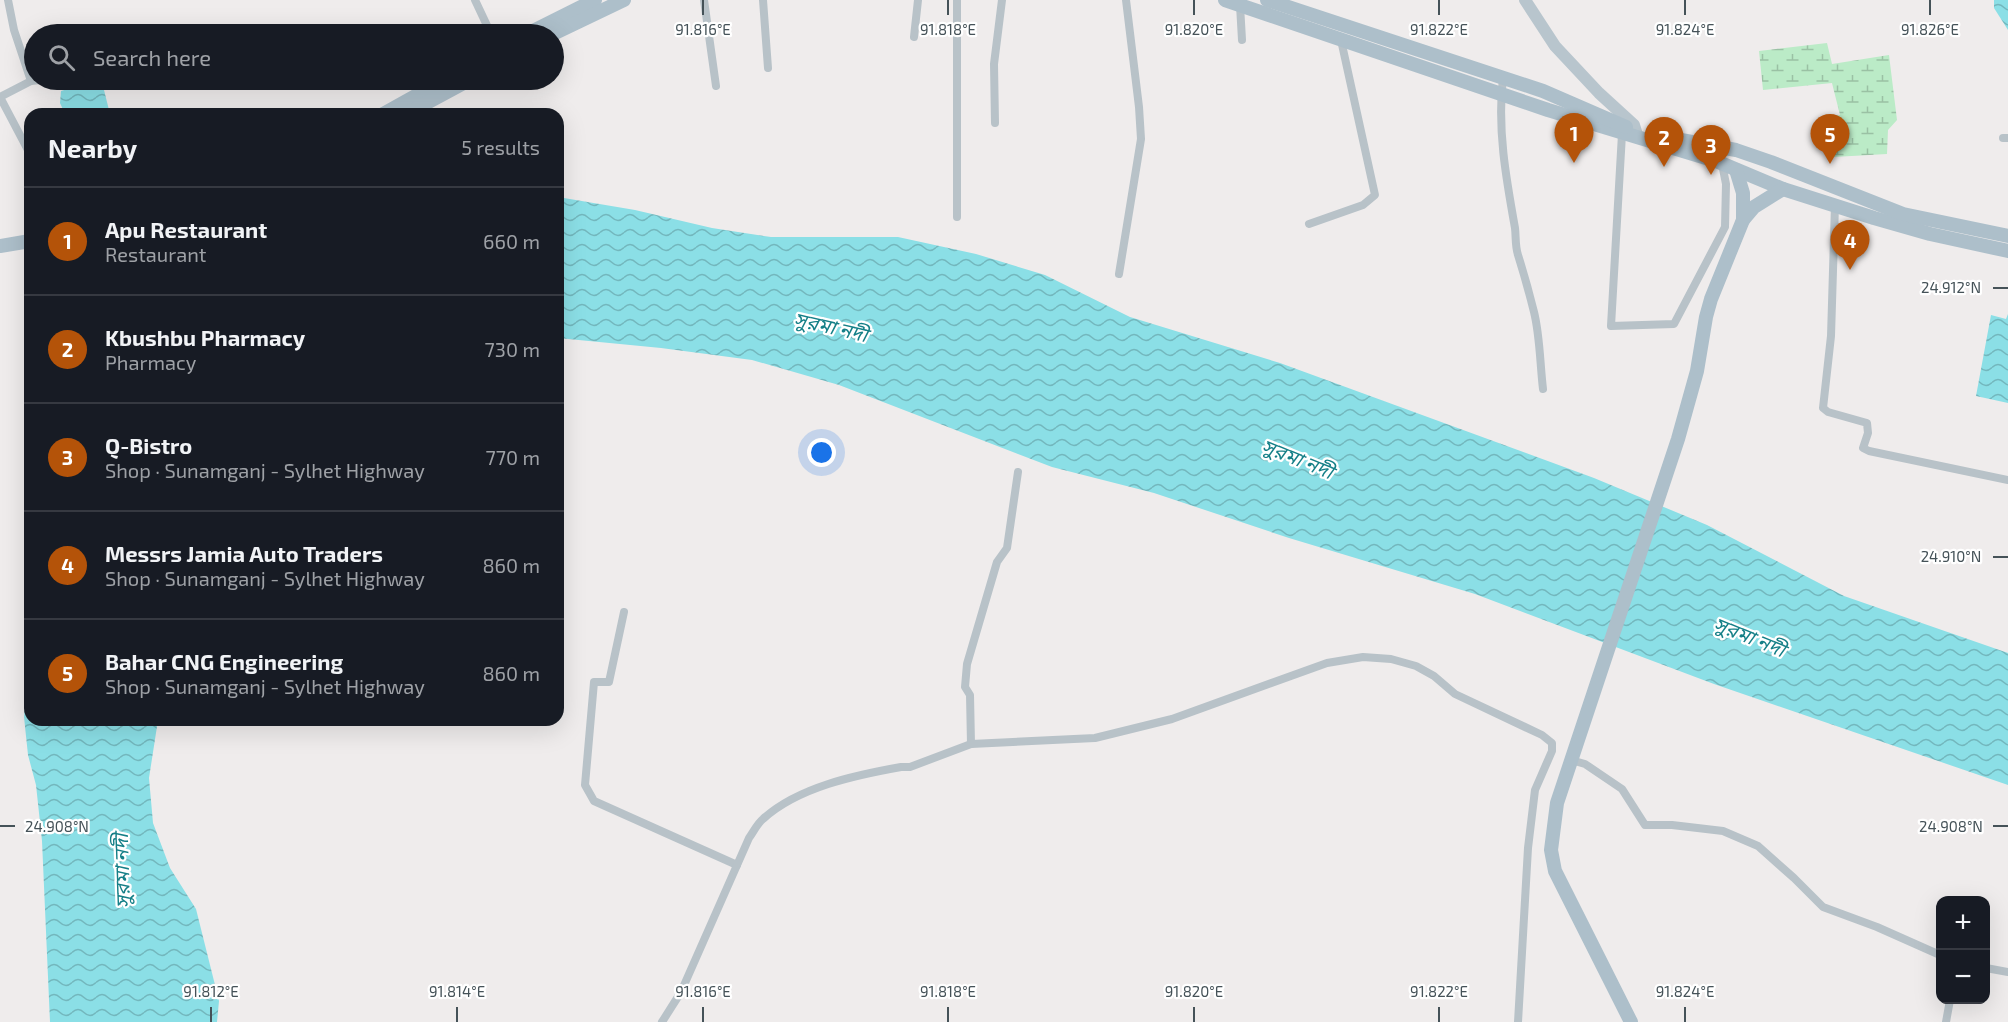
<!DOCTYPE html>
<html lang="en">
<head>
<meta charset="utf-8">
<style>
	body { margin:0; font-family:"Exo 2","Noto Sans Bengali",sans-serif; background:#242831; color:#f1f3f6 }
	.controls { position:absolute; right:18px; bottom:18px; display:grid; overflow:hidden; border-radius:12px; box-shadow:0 6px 24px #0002 }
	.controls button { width:54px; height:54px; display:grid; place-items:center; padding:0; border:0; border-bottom:2px solid #363941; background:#171b24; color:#f1f3f6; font:30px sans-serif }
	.you { position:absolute; left:822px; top:453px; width:21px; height:21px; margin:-15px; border:4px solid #fff; border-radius:50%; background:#1a73e8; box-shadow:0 0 0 9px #1a73e833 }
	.badge { display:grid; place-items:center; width:39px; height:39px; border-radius:50%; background:#b45309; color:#fff; font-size:20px; font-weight:700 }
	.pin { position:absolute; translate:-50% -50px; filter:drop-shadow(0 2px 3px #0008) }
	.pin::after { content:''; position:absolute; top:32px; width:21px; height:18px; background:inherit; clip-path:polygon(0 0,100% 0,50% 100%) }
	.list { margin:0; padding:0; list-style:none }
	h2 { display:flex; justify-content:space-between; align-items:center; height:78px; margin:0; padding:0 24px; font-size:26px }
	h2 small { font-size:20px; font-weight:400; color:#9ea1a6 }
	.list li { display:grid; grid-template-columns:39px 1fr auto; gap:18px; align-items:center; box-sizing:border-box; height:108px; padding:0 24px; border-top:2px solid #363941 }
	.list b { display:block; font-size:22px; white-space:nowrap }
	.list p { margin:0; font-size:20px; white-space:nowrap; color:#9ea1a6 }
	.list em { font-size:20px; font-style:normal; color:#9ea1a6 }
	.icon { flex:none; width:33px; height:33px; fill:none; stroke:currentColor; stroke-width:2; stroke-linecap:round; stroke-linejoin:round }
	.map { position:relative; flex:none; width:2008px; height:1022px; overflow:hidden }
	.search { position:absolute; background:#171b24; box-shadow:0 6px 24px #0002; left:24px; top:24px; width:540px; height:66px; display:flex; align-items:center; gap:15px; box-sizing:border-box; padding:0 21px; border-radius:33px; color:#9ea1a6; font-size:22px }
	.panel { position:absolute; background:#171b24; box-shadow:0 6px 24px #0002; left:24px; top:108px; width:540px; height:618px; border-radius:18px }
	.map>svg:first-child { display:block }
	.wetland { fill:url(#wetland-marsh) }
	.water { fill:url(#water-waves) }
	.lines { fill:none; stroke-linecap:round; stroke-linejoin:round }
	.minor { stroke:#b8c2c8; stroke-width:8 }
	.secondary { stroke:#b8c5cd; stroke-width:12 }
	.primary { stroke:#adbfca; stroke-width:14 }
	.ticks { fill:none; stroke:#455258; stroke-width:2 }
	.labels { text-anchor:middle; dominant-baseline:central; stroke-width:4.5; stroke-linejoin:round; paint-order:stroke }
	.water-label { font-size:20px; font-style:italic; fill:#147f87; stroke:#fff }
	.ticks-label { font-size:15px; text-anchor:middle; fill:#455258; stroke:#fff; stroke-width:4.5; stroke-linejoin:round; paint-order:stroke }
</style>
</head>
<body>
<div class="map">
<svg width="2008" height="1022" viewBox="0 0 2008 1022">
	<defs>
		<pattern id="wetland-marsh" width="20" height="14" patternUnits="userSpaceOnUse" patternTransform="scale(1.5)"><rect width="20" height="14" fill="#bbebc7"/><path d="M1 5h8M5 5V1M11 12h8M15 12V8" fill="none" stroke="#9ac1a4"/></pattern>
		<pattern id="water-waves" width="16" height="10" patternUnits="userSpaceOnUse" patternTransform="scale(1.5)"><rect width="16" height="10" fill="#8bdfe6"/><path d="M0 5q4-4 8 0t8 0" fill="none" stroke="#73b7bd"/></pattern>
	</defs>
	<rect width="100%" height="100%" fill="#efecec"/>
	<polygon class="wetland" points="1827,43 1832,64 1889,55 1897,120 1888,130 1887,154 1834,157 1832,138 1837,136 1834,116 1840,115 1832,83 1763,90 1759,51"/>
	<g class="water">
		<polygon points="1994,0 2008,0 2008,30 1994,8"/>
		<polygon points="94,81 103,86 110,114 65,114 60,103 61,91"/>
		<polygon points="558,197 635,210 712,228 771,237 898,237 976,254 1045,275 1130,317 1280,363 1594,478 1707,525 1844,596 2008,653 2008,785 1714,684 1475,594 1289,538 1154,493 1052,467 839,385 752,360 661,348 558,338"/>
		<polygon points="2008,314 2008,403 1976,396 1991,315 2006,319"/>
		<polygon points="30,651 30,720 158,720 149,778 153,823 170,868 196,909 219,1001 217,1022 50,1022 42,841 36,785 28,755 24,717"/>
	</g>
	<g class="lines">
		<g class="minor">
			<polyline points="8,0 14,30 31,81 0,97 30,154"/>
			<polyline points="475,0 491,34"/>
			<polyline points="704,0 716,86"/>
			<polyline points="763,0 768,68"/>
			<polyline points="957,0 957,217"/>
			<polyline points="1240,5 1242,40"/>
			<polyline points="914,37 918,0"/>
			<path d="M1503,78C1497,128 1506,178 1515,228C1516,236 1515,246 1518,255C1524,274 1529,292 1534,312C1540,336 1540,364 1543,389"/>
			<polyline points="56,80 61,85 85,80"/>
			<polyline points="31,81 40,80"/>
			<polyline points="995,123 994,64 1002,0"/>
			<polyline points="1622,134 1611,326 1674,324 1725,227 1726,184 1722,164"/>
			<polyline points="2003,138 2008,138"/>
			<polyline points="1835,205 1831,336 1823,408 1828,412 1867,423 1868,433 1863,448 1869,451 2008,480"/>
			<polyline points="1309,224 1363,205 1375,195 1341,40"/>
			<polyline points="1119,274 1141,139 1139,107 1126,0"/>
			<polyline points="624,612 609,682 594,682 585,785 594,801 737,865"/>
			<polyline points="971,744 970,695 965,687 967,664 997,562 1007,548 1018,472"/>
			<polyline points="1571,760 1585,764 1622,789 1645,825 1672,825 1723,831 1758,846 1794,878 1823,907 1877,927 1940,955"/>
			<polyline points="1986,968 2008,972"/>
			<path d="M662,1022L681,992L749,838C754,831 757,824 763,819C798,787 856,775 901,767H910L971,744L1095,738L1172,719L1327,663L1363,657L1391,659L1416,666L1434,676L1455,694L1542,735L1552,743V751L1535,790L1528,848L1518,1022"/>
			<polyline points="1946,1022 1950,1000"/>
		</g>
		<polyline class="secondary" points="1525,0 1555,46 1599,93 1634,125 1638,138"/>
		<g class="primary">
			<polyline points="1225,0 1548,110 1716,161 1783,189 1874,218 1930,234 2008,251"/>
			<polyline points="1267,0 1543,91 1626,127"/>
			<polyline points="527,34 595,0"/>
			<polyline points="553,34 624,0"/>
			<polyline points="383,114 444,80"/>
			<polyline points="406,114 469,80"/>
			<polyline points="1659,136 1736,150 1771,162 1903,214 2008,236"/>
			<polyline points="1743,220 1754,207 1783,189"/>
			<polyline points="0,246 30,241"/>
			<polyline points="1631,1022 1555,871 1551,850 1557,803 1678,439 1697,371 1706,317 1711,299 1743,220 1743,193 1736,170"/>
		</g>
	</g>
	<path class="ticks" d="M703,0V15M948,0V15M1194,0V15M1439,0V15M1685,0V15M1930,0V15M1993,288H2008M1993,557H2008M0,826H15M1993,826H2008M211,1007V1022M457,1007V1022M703,1007V1022M948,1007V1022M1194,1007V1022M1439,1007V1022M1685,1007V1022"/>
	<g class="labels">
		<g class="water-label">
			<text transform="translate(831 326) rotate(13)">সুরমা নদী</text>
			<text transform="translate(1298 458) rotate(22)">সুরমা নদী</text>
			<text transform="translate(1750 636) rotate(22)">সুরমা নদী</text>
			<text transform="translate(121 871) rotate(-92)">সুরমা নদী</text>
		</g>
	</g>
	<g class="ticks-label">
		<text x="703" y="35">91.816°E</text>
		<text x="948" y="35">91.818°E</text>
		<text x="1194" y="35">91.820°E</text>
		<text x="1439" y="35">91.822°E</text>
		<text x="1685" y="35">91.824°E</text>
		<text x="1930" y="35">91.826°E</text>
		<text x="1951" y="293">24.912°N</text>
		<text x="1951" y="562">24.910°N</text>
		<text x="57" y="832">24.908°N</text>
		<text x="1951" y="832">24.908°N</text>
		<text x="211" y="997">91.812°E</text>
		<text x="457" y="997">91.814°E</text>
		<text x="703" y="997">91.816°E</text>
		<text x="948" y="997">91.818°E</text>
		<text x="1194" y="997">91.820°E</text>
		<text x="1439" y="997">91.822°E</text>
		<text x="1685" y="997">91.824°E</text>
	</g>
</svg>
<div class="controls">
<button>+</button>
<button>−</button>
</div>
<div class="you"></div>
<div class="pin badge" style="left:1574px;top:163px">1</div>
<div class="pin badge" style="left:1664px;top:167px">2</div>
<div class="pin badge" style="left:1711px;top:175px">3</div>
<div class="pin badge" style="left:1850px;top:270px">4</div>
<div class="pin badge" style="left:1830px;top:164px">5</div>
<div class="search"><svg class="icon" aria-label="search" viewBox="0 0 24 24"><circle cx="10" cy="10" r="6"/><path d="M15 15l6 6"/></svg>Search here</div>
<section class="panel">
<h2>Nearby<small>5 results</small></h2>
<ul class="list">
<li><span class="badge">1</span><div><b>Apu Restaurant</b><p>Restaurant</p></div><em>660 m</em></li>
<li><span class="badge">2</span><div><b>Kbushbu Pharmacy</b><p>Pharmacy</p></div><em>730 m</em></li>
<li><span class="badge">3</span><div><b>Q-Bistro</b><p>Shop · Sunamganj - Sylhet Highway</p></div><em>770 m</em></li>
<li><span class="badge">4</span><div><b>Messrs Jamia Auto Traders</b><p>Shop · Sunamganj - Sylhet Highway</p></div><em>860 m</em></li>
<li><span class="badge">5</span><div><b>Bahar CNG Engineering</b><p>Shop · Sunamganj - Sylhet Highway</p></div><em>860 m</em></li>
</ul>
</section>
</div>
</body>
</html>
